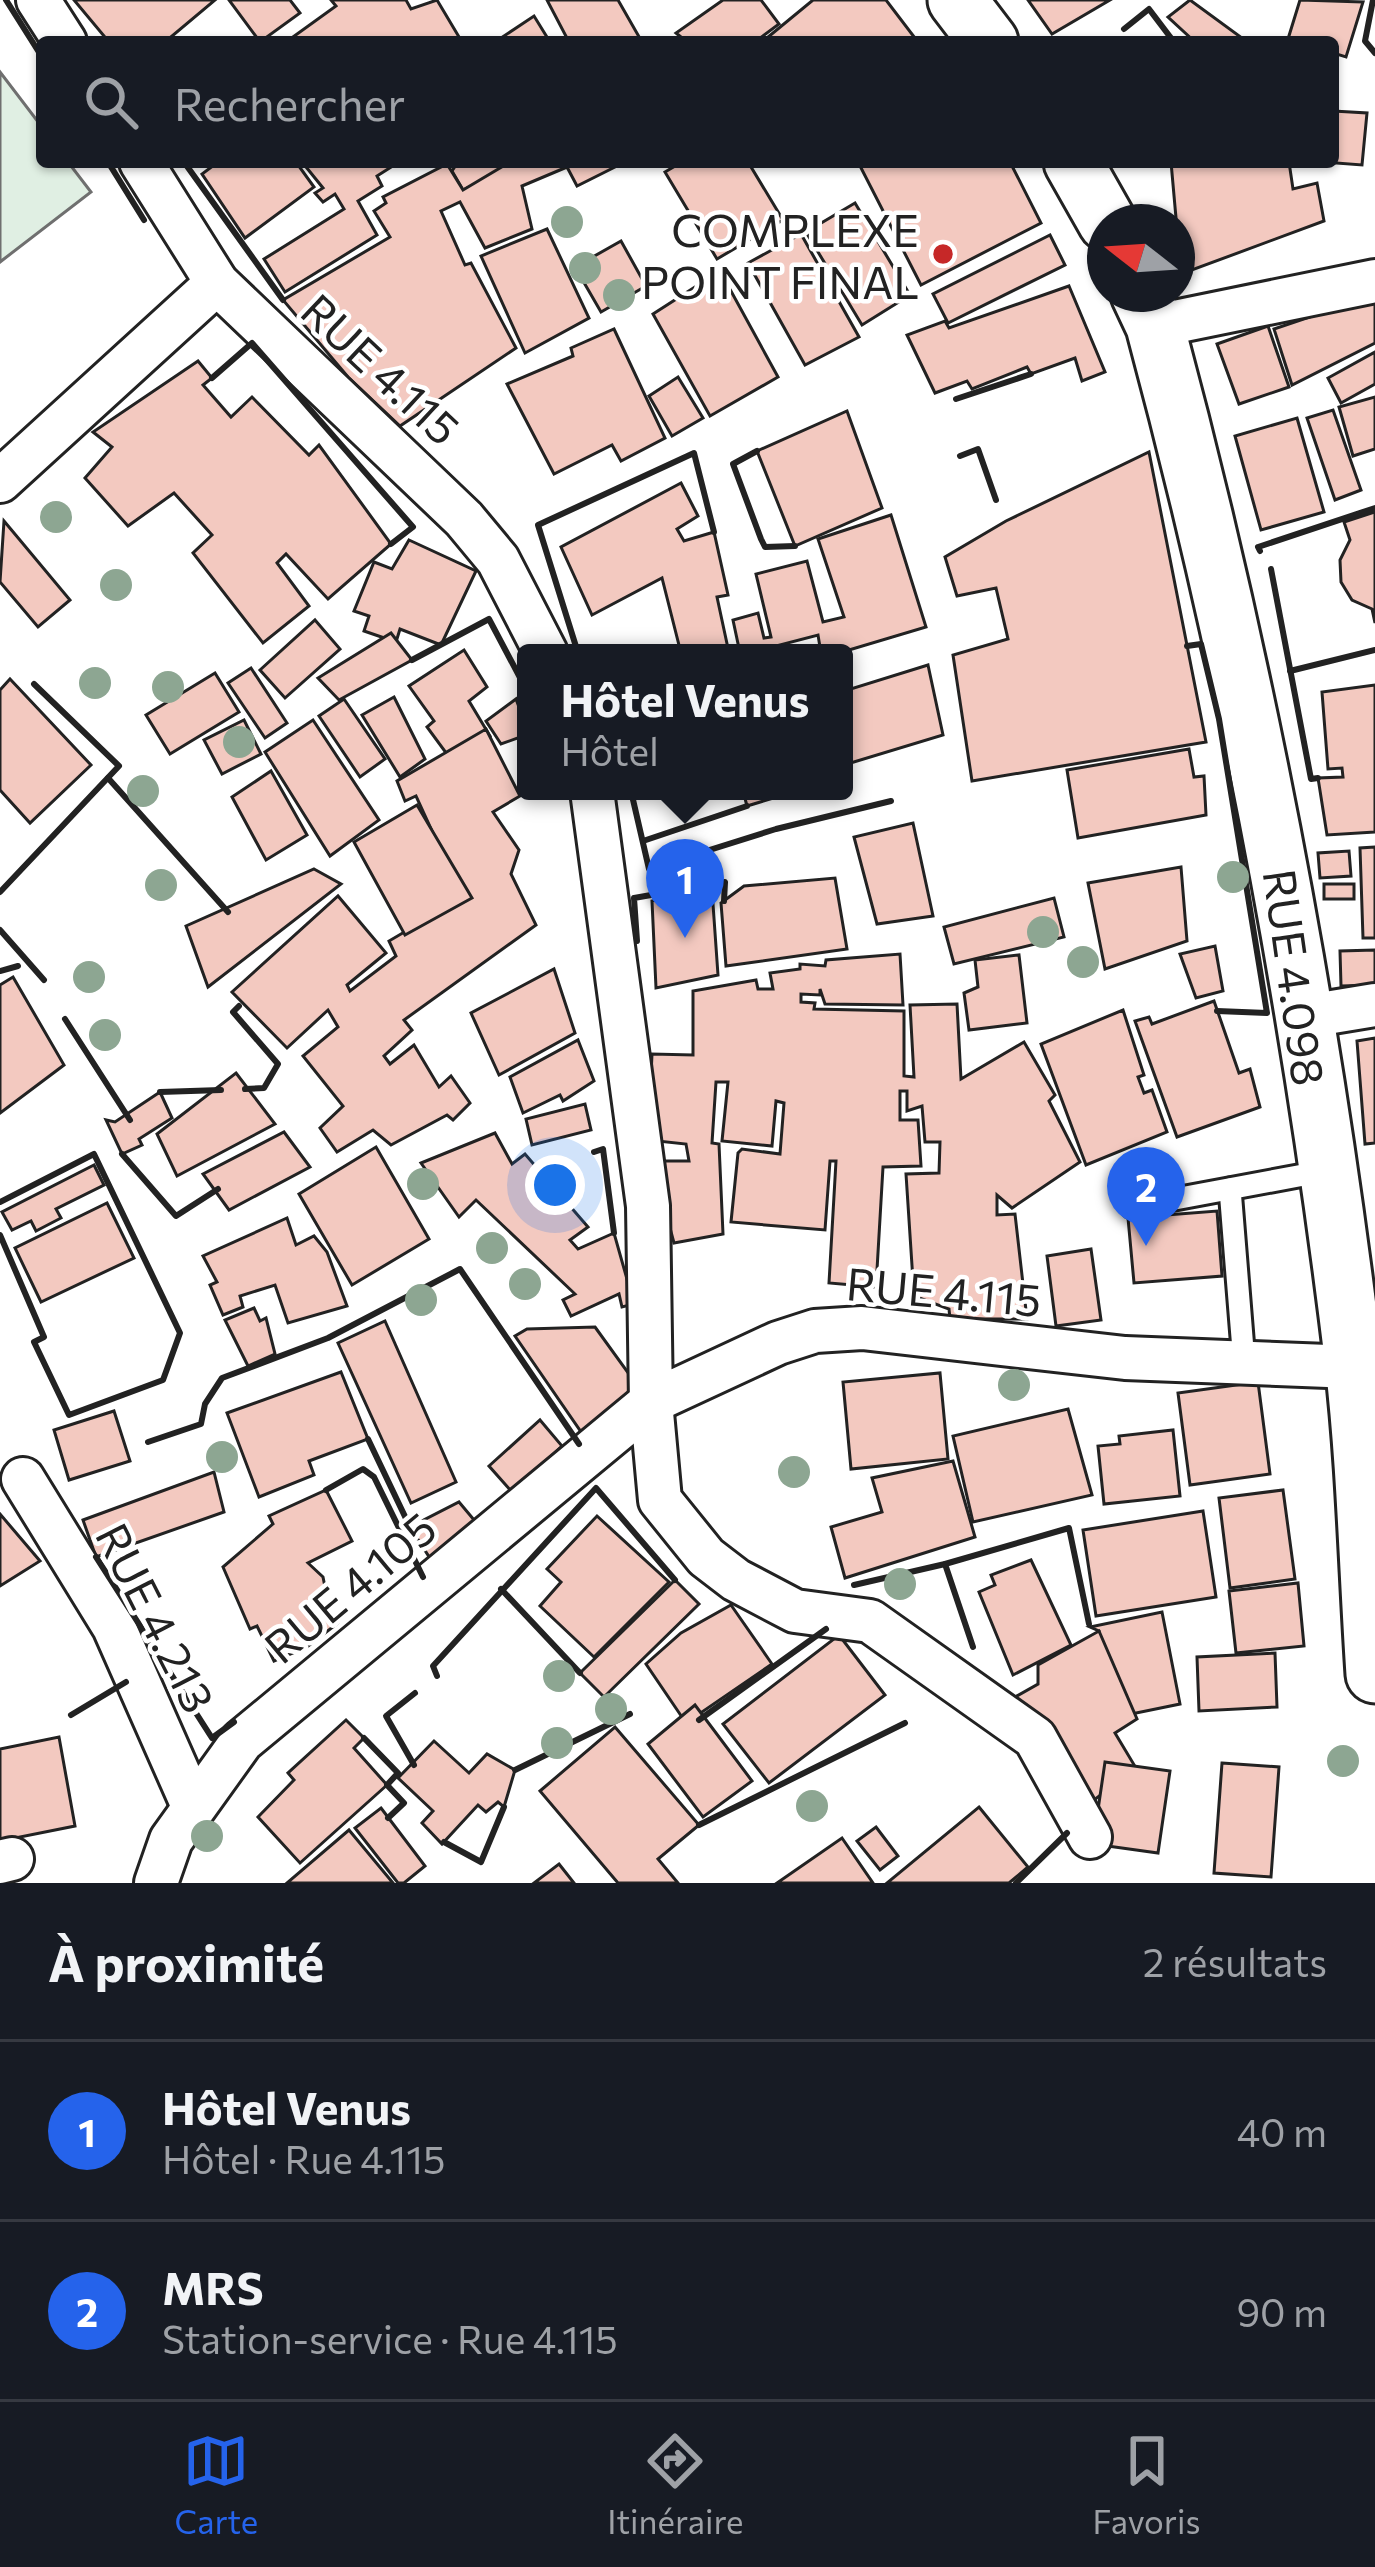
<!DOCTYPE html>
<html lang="fr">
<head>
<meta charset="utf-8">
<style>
	body { margin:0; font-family:Commissioner,sans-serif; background:#242831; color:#f1f3f6 }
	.compass { position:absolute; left:1087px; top:204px; width:108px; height:108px; border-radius:50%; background:#171b24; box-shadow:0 3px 9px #0004; rotate:287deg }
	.you { position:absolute; left:555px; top:1185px; width:42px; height:42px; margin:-30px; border:9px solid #fff; border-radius:50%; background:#1a73e8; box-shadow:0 0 0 18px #1a73e833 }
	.badge { display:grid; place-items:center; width:78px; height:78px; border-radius:50%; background:#2563eb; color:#fff; font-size:39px; font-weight:700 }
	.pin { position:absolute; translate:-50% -99px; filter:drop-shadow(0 3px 6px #0008) }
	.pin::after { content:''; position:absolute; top:63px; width:42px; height:36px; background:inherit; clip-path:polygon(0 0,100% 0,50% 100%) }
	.popup { position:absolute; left:517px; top:644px; width:336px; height:156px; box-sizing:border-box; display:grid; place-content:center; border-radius:12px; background:#171b24; filter:drop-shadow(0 3px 9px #0005); font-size:39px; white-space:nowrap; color:#9ea1a6 }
	.popup b { font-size:45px; color:#f1f3f6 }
	.popup::after { content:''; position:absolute; left:50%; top:100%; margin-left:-24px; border:24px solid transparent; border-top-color:#171b24 }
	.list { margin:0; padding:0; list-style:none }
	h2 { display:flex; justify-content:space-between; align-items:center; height:156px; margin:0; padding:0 48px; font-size:51px }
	h2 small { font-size:39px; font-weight:400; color:#9ea1a6 }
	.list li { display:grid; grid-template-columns:78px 1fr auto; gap:36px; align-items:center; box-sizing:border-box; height:180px; padding:0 48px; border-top:3px solid #363941 }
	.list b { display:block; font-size:45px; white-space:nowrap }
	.list p { margin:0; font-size:39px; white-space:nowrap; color:#9ea1a6 }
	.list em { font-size:39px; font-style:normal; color:#9ea1a6 }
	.icon { flex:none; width:66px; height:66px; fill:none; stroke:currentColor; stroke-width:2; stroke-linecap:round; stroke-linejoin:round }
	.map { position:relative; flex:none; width:1375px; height:1883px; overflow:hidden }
	.search { position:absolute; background:#171b24; box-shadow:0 3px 9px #0004; left:36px; right:36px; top:36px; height:132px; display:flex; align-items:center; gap:30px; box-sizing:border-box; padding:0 42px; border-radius:12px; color:#9ea1a6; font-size:45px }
	.sheet { height:516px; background:#171b24 }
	nav { display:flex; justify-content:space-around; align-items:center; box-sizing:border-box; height:168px; border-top:3px solid #363941; background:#171b24; font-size:33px; color:#9ea1a6 }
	nav a { display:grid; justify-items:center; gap:6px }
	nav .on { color:#2563eb }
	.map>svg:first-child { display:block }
	.green { fill:#e0efe3; stroke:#6f6f6f; stroke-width:3 }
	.building { fill:#f3c9c0; stroke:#222; stroke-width:3 }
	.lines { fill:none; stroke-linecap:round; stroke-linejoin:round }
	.lane-casing { stroke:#222; stroke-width:27 }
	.street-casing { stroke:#222; stroke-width:48 }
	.secondary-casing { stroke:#222; stroke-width:63 }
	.lane { stroke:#fff; stroke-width:21 }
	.street { stroke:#fff; stroke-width:42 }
	.secondary { stroke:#fff; stroke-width:57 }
	.wall { stroke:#222; stroke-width:6 }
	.tree { fill:#8da692 }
	.poi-dot { fill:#c62828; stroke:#fff; stroke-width:4.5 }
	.labels { text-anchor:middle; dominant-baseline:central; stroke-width:9; stroke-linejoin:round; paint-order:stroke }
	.poi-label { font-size:45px; fill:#222; stroke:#fff; text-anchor:end }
	.street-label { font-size:45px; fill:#222; stroke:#fff }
</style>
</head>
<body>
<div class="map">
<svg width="1375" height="1883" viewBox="0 0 1375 1883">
	<rect width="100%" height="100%" fill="#fff"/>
	<polygon class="green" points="0,72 42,127 42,162 68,162 91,192 0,262"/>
	<g class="building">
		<polygon points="74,0 215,0 165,42 109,42"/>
		<polygon points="229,0 290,0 300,13 260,42"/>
		<polygon points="331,0 406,0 411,9 437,0 462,42 286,42 336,6"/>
		<polygon points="547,0 618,0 642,42 569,42"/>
		<polygon points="723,0 761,0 779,24 755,42 687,42 676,33"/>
		<polygon points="813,0 886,0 918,42 762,42"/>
		<polygon points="1028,0 1110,0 1052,34"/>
		<polygon points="1190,0 1242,38 1195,42 1168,17"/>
		<polygon points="1300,0 1363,2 1346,57 1333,53 1333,42 1288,39"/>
		<polygon points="534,16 550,42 495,42"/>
		<polygon points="1333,111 1367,113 1362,165 1323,162 1333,162"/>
		<polygon points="218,162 296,162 314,187 245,238 202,174"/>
		<polygon points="302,162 399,162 377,176 382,186 358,201 377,235 285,292 264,259 344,209 335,194 323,202 315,193 323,188"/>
		<polygon points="458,162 505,162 507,168 463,190 452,171"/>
		<polygon points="510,162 623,163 577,186 567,167 522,186 532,229 485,248 460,202 441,211 465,265 471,263 516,348 400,426 348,377 283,300 390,237 374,211 386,203 383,197 447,164 463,190"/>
		<polygon points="682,162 748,162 783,220 717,259 665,172"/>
		<polygon points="858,162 1010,162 1041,223 921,285"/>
		<polygon points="1171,162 1289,162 1293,189 1317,183 1324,221 1181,274"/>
		<polygon points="855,203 910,295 862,325 806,232"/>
		<polygon points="547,229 589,318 525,353 481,256"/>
		<polygon points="801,234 859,337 805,365 748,263"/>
		<polygon points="1050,235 1065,265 948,323 933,294"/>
		<polygon points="621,241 646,286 601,312 575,267"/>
		<polygon points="720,271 778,377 710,416 653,314"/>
		<polygon points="1069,286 1105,372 1082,381 1075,358 1031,374 1027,367 972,389 967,381 935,393 907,335 945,321 949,328"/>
		<polygon points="1375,295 1375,343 1292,385 1274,329"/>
		<polygon points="1268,326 1289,387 1239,404 1217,344"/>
		<polygon points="614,329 665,438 621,461 612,445 554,474 507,384 573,356 571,348"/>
		<polygon points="1375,352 1375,384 1341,403 1328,378"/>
		<polygon points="198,361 212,378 203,385 231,417 252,397 309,455 319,445 391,544 328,599 286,554 277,563 309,606 263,643 193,553 212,535 174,493 128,526 85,478 112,447 93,432"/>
		<polygon points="678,377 703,418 672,436 649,396"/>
		<polygon points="1375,397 1375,449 1353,456 1339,407"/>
		<polygon points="1333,410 1361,490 1335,500 1307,418"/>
		<polygon points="847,411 882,508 795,546 757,451"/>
		<polygon points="1297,418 1324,512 1261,530 1235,436"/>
		<polygon points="1149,452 1206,742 972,781 953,655 1008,639 996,588 957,596 945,557 1006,521"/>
		<polygon points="681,483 698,516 677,529 684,541 714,532 728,595 717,597 729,653 681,653 662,578 592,615 561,547"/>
		<polygon points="1375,512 1375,623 1372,609 1352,600 1341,582 1340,560 1350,540 1344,522"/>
		<polygon points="891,515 926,627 839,653 821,653 818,635 772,647 774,653 740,653 733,620 758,613 764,638 771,637 756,574 807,561 823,622 844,617 818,539"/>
		<polygon points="4,521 70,600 38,627 0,582"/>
		<polygon points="409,540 476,571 441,645 400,629 396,642 364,631 369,616 354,611 374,562 392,569"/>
		<polygon points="315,620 340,649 285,698 260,670"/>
		<polygon points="391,633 412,660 339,700 318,678"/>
		<polygon points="464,650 487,687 469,701 490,736 452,761 427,727 434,721 409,686"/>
		<polygon points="928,665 943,735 844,765 844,691"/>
		<polygon points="251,668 287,723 265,738 228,683"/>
		<polygon points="215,673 239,712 170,754 146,715"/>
		<polygon points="10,679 91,765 30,823 0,790 0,690"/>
		<polygon points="1375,685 1375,832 1327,835 1318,778 1343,777 1342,768 1328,769 1322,692"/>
		<polygon points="394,697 425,759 400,777 362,715"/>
		<polygon points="344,699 385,759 360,777 319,716"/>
		<polygon points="516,699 519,707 526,703 526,735 501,744 486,721"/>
		<polygon points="244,720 261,754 222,774 204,740"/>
		<polygon points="313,720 379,820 330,856 265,752"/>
		<polygon points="486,729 520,796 493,812 519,850 511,874 536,925 404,1020 412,1030 384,1056 390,1064 414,1045 439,1087 451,1076 470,1103 453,1120 447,1115 391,1145 373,1130 337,1152 320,1128 343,1106 303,1056 338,1027 328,1010 287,1048 232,992 338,896 386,953 347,985 350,991 396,956 389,941 464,897 434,846 438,844 416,796 405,801 397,781"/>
		<polygon points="1189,749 1194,777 1204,776 1206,815 1078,838 1067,770"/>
		<polygon points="271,771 307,835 266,860 232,797"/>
		<polygon points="743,791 789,791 790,793 747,806"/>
		<polygon points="417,805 472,898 405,935 354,842"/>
		<polygon points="913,823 933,916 877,924 854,837"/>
		<polygon points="1375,847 1375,938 1363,938 1360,848"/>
		<polygon points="1349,851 1351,876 1320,878 1318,853"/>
		<polygon points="1181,867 1187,941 1105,969 1088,883"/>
		<polygon points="314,869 341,884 208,987 186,926"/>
		<polygon points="835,878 847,949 726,966 721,903 744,886"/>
		<rect x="1324" y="884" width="30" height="15"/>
		<polygon points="712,890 718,975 656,988 652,901"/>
		<polygon points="1054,898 1064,937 954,964 944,927"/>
		<polygon points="1215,946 1223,991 1196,998 1180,954"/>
		<polygon points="1375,950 1375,985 1341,986 1340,951"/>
		<polygon points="900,954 903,1005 825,1004 820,989 820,995 801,994 801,1002 815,1003 814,1009 904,1011 904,1076 914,1077 910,1005 957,1004 961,1079 1024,1042 1055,1095 1049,1101 1080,1162 1012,1208 997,1195 997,1215 1015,1214 1027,1319 950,1319 949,1309 914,1296 906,1174 939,1173 940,1142 925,1142 922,1106 907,1111 907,1091 900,1091 900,1120 918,1120 921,1166 883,1167 876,1287 829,1283 836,1161 830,1161 825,1230 731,1222 738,1153 742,1149 780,1154 784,1103 776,1101 772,1146 722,1141 728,1082 716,1082 712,1143 719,1144 723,1234 674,1243 652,1161 689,1161 686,1144 648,1140 652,1054 693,1055 693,991 756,980 758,989 773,989 770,973 800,969 800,964 825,966 826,960"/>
		<polygon points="1019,955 1027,1023 969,1030 964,993 978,987 975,960"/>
		<polygon points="554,969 575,1033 499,1075 471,1013"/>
		<polygon points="13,977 64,1065 0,1113 0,985"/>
		<polygon points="1214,1001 1239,1073 1250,1069 1260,1107 1177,1137 1135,1021 1149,1017 1152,1024"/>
		<polygon points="1123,1010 1144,1075 1138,1077 1144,1093 1152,1090 1167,1132 1086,1165 1041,1044"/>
		<polygon points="1375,1038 1375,1143 1365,1144 1357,1041"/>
		<polygon points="578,1040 594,1081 563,1101 560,1095 523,1113 510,1077"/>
		<polygon points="236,1073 275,1124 177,1176 157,1134"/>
		<polygon points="160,1092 172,1118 139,1139 142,1145 122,1154 106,1120 115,1122"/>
		<polygon points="585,1104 591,1130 532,1145 526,1119"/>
		<polygon points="284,1132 310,1167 229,1210 203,1174"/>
		<polygon points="495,1133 512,1164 525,1154 588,1227 570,1240 578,1249 614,1233 634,1304 622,1307 619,1294 571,1316 563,1300 575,1294 476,1200 459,1217 421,1163"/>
		<polygon points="376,1147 429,1239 352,1285 299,1194"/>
		<polygon points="94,1165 104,1185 56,1209 61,1218 36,1231 31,1221 12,1230 2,1212"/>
		<polygon points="107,1203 134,1258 41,1302 15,1248"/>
		<polygon points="1217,1211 1222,1276 1134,1283 1128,1218"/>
		<polygon points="287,1218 296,1245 314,1236 327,1252 347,1306 288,1323 275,1285 240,1296 243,1307 223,1315 210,1285 217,1282 203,1256"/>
		<polygon points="1091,1249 1101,1320 1056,1326 1047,1256"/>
		<polygon points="254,1308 260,1321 266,1318 275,1354 248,1366 225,1320"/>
		<polygon points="385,1321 456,1482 411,1503 338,1343"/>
		<polygon points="595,1327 637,1385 586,1439 515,1336 527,1329"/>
		<polygon points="341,1372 368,1439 309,1461 314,1475 259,1497 227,1413"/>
		<polygon points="940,1373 948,1459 851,1469 843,1382"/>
		<polygon points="1258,1382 1270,1474 1190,1485 1178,1393"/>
		<polygon points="1068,1409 1092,1495 973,1522 953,1436"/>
		<polygon points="114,1411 130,1461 69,1480 54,1430"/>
		<polygon points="540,1420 562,1446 512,1492 489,1466"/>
		<polygon points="1173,1430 1180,1496 1104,1504 1098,1446 1120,1444 1119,1436"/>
		<polygon points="953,1461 975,1537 845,1578 831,1527 882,1512 872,1478"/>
		<polygon points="214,1472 224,1512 96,1557 83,1520"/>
		<polygon points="326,1490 352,1541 308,1563 323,1577 325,1587 318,1596 338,1623 307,1647 274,1661 257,1626 250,1629 223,1567 273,1524 269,1516"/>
		<polygon points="1283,1490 1295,1579 1230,1588 1219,1498"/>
		<polygon points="459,1502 490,1539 442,1577 410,1527"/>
		<polygon points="1203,1511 1216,1597 1096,1616 1083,1530"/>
		<polygon points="0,1514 40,1561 0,1586"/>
		<polygon points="597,1516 669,1582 594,1657 540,1606 561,1582 547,1569"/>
		<polygon points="1031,1560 1071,1645 1013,1675 979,1592 995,1585 991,1575"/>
		<polygon points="675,1580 699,1604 604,1697 580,1673"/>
		<polygon points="1298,1583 1304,1646 1236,1653 1229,1591"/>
		<polygon points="731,1605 772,1664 686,1723 646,1664 681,1633"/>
		<polygon points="1162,1612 1180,1704 1107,1719 1099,1631 1090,1627"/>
		<polygon points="1099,1631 1137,1719 1115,1733 1136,1768 1077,1813 1015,1697 1038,1684 1038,1665"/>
		<polygon points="839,1635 885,1695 769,1783 723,1724"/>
		<polygon points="1275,1653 1277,1707 1199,1711 1197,1657"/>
		<polygon points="695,1705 752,1781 703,1817 648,1744"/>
		<polygon points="346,1720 364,1738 354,1748 387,1785 300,1863 258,1817 294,1780 288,1773"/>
		<polygon points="615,1727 699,1825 658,1859 678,1883 618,1883 540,1791"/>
		<polygon points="59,1737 75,1826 0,1841 0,1749"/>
		<polygon points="434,1741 469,1773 487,1754 515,1770 504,1807 498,1802 486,1812 478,1805 442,1844 422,1823 433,1811 398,1778"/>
		<polygon points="1105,1762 1170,1771 1158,1853 1093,1844"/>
		<polygon points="1222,1763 1279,1767 1271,1877 1214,1873"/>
		<polygon points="979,1807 1028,1867 1009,1883 887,1883"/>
		<polygon points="381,1808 425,1866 404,1883 398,1883 355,1828"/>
		<polygon points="876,1827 898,1856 880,1870 857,1841"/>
		<polygon points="349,1830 393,1883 287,1883"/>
		<polygon points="842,1838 873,1883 777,1883"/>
		<polygon points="559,1864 574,1883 534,1883"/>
	</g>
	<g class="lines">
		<g class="lane-casing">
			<g id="lane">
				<polyline points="1230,1189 1244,1362"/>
				<polyline points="1132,1207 1325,1171"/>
			</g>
		</g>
		<g class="street-casing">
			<g id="street">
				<polyline points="38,0 65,42"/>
				<polyline points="141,162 217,283 464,519 498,560 546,653"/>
				<polyline points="1155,326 1375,281"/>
				<polyline points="0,481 217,283"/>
				<polyline points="592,791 648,1206 651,1402 778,1343 815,1331 862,1328 1125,1358 1354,1367"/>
				<polyline points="1302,1017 1375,1005"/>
				<polyline points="651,1402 660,1500 706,1557 736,1580 795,1611 870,1621 1035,1738 1090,1837"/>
				<polyline points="23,1479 114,1627 193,1806"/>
				<polyline points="0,1862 12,1859"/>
				<polyline points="156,1883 171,1840 242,1741 651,1402"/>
			</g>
		</g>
		<g class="secondary-casing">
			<g id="secondary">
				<polyline points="957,0 989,42"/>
				<polyline points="1073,162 1107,222"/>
				<path d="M1140,294L1155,326C1247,667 1312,1014 1354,1364C1366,1467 1368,1571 1375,1674"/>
			</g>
		</g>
		<use href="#lane" class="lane"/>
		<use href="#street" class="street"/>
		<use href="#secondary" class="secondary"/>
		<g class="wall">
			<polyline points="6,0 42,57"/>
			<polyline points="1373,0 1365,41 1375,53"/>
			<polyline points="1124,29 1149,9 1174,42"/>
			<polyline points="108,162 144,220"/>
			<polyline points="173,162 174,162"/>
			<polyline points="184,162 283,300"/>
			<polyline points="212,378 252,343 413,527 391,544"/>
			<polyline points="956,399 1031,374"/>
			<polyline points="757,451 733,464 761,539 765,547 795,546"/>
			<polyline points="960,456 978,449 996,500"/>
			<polyline points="1260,551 1258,547 1375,508"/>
			<polyline points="1271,569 1311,779 1318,778"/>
			<polyline points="1187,646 1201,644 1219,719 1267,1013 1217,1011"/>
			<polyline points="578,653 538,525 694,453 714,532"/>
			<polyline points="412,660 489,619 526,689"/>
			<polyline points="1290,671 1375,650"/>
			<polyline points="108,778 228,912"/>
			<polyline points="631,791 649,869 776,829 891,801"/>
			<polyline points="643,841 747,806"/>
			<polyline points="0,892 119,766 34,684"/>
			<polyline points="0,930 44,980"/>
			<polyline points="637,941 634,898 725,882 724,901"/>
			<polyline points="0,971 18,966"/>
			<polyline points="239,1006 233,1012 278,1064 264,1088 245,1089"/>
			<polyline points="65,1019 130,1120"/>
			<polyline points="160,1092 221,1090"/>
			<polyline points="594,1152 603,1149 614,1233"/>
			<polyline points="122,1154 176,1216 218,1189"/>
			<polyline points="0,1202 94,1154 180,1333 163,1380 69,1415 34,1342 44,1337 0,1235"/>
			<polyline points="368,1439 410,1527"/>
			<polyline points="148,1442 201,1424 205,1404 222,1378 328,1338 460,1269 579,1444"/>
			<polyline points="326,1490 363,1469 374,1477 423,1577"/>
			<polyline points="96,1557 212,1738 234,1722"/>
			<polyline points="854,1585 945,1564"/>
			<polyline points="501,1589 580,1673"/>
			<polyline points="973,1647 945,1564 1069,1528 1089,1624"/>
			<polyline points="437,1676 433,1666 596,1488 675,1580"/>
			<polyline points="71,1715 126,1682"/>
			<polyline points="699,1720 826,1629"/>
			<polyline points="364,1738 398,1773 387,1785 404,1803 388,1818"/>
			<polyline points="414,1765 386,1716 415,1693"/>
			<polyline points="515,1770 630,1714"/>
			<polyline points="699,1825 905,1723"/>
			<polyline points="444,1842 481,1862 504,1807"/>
			<polyline points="1016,1883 1067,1833"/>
		</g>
	</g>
	<g class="tree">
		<circle cx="567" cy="222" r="16"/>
		<circle cx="585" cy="268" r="16"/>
		<circle cx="619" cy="295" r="16"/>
		<circle cx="56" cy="517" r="16"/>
		<circle cx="116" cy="585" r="16"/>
		<circle cx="95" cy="683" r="16"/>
		<circle cx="168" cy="687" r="16"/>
		<circle cx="239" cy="742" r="16"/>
		<circle cx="143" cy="791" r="16"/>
		<circle cx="1233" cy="877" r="16"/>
		<circle cx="161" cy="885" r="16"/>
		<circle cx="1043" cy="932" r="16"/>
		<circle cx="1083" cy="962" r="16"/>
		<circle cx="89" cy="977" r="16"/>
		<circle cx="105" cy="1035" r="16"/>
		<circle cx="423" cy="1184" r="16"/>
		<circle cx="492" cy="1248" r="16"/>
		<circle cx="525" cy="1284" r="16"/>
		<circle cx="421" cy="1300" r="16"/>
		<circle cx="1014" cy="1385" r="16"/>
		<circle cx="222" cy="1457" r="16"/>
		<circle cx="794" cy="1472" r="16"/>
		<circle cx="900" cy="1584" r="16"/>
		<circle cx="559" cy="1676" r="16"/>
		<circle cx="611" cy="1709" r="16"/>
		<circle cx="557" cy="1743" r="16"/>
		<circle cx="1343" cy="1761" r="16"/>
		<circle cx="812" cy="1806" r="16"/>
		<circle cx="207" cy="1836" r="16"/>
	</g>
	<circle class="poi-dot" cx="943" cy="254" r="12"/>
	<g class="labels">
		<g class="poi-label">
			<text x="919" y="228">COMPLEXE<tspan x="919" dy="52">POINT FINAL</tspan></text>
		</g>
		<g class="street-label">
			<text transform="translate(382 368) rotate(43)">RUE 4.115</text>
			<text transform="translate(1296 977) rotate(82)">RUE 4.098</text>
			<text transform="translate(944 1290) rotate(5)">RUE 4.115</text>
			<text transform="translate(349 1586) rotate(-40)">RUE 4.105</text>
			<text transform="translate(157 1617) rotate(63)">RUE 4.213</text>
		</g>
	</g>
</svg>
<svg class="compass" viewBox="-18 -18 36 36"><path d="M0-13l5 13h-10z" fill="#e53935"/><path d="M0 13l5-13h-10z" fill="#9ea1a6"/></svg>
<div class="you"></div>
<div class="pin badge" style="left:685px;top:938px">1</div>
<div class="popup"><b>Hôtel Venus</b>Hôtel</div>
<div class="pin badge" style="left:1146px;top:1246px">2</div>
<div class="search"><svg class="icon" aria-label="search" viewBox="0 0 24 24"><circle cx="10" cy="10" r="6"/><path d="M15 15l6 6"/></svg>Rechercher</div>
</div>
<section class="sheet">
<h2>À proximité<small>2 résultats</small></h2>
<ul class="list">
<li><span class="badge">1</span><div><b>Hôtel Venus</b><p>Hôtel · Rue 4.115</p></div><em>40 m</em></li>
<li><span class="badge">2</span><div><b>MRS</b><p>Station-service · Rue 4.115</p></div><em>90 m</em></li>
</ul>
</section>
<nav>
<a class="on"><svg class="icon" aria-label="map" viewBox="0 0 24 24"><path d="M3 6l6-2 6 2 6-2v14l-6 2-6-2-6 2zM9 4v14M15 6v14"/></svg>Carte</a>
<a><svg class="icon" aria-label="directions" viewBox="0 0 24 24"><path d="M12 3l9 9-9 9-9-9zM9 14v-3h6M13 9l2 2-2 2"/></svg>Itinéraire</a>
<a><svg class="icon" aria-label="saved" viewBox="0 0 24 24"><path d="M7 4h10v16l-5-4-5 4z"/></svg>Favoris</a>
</nav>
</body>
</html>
